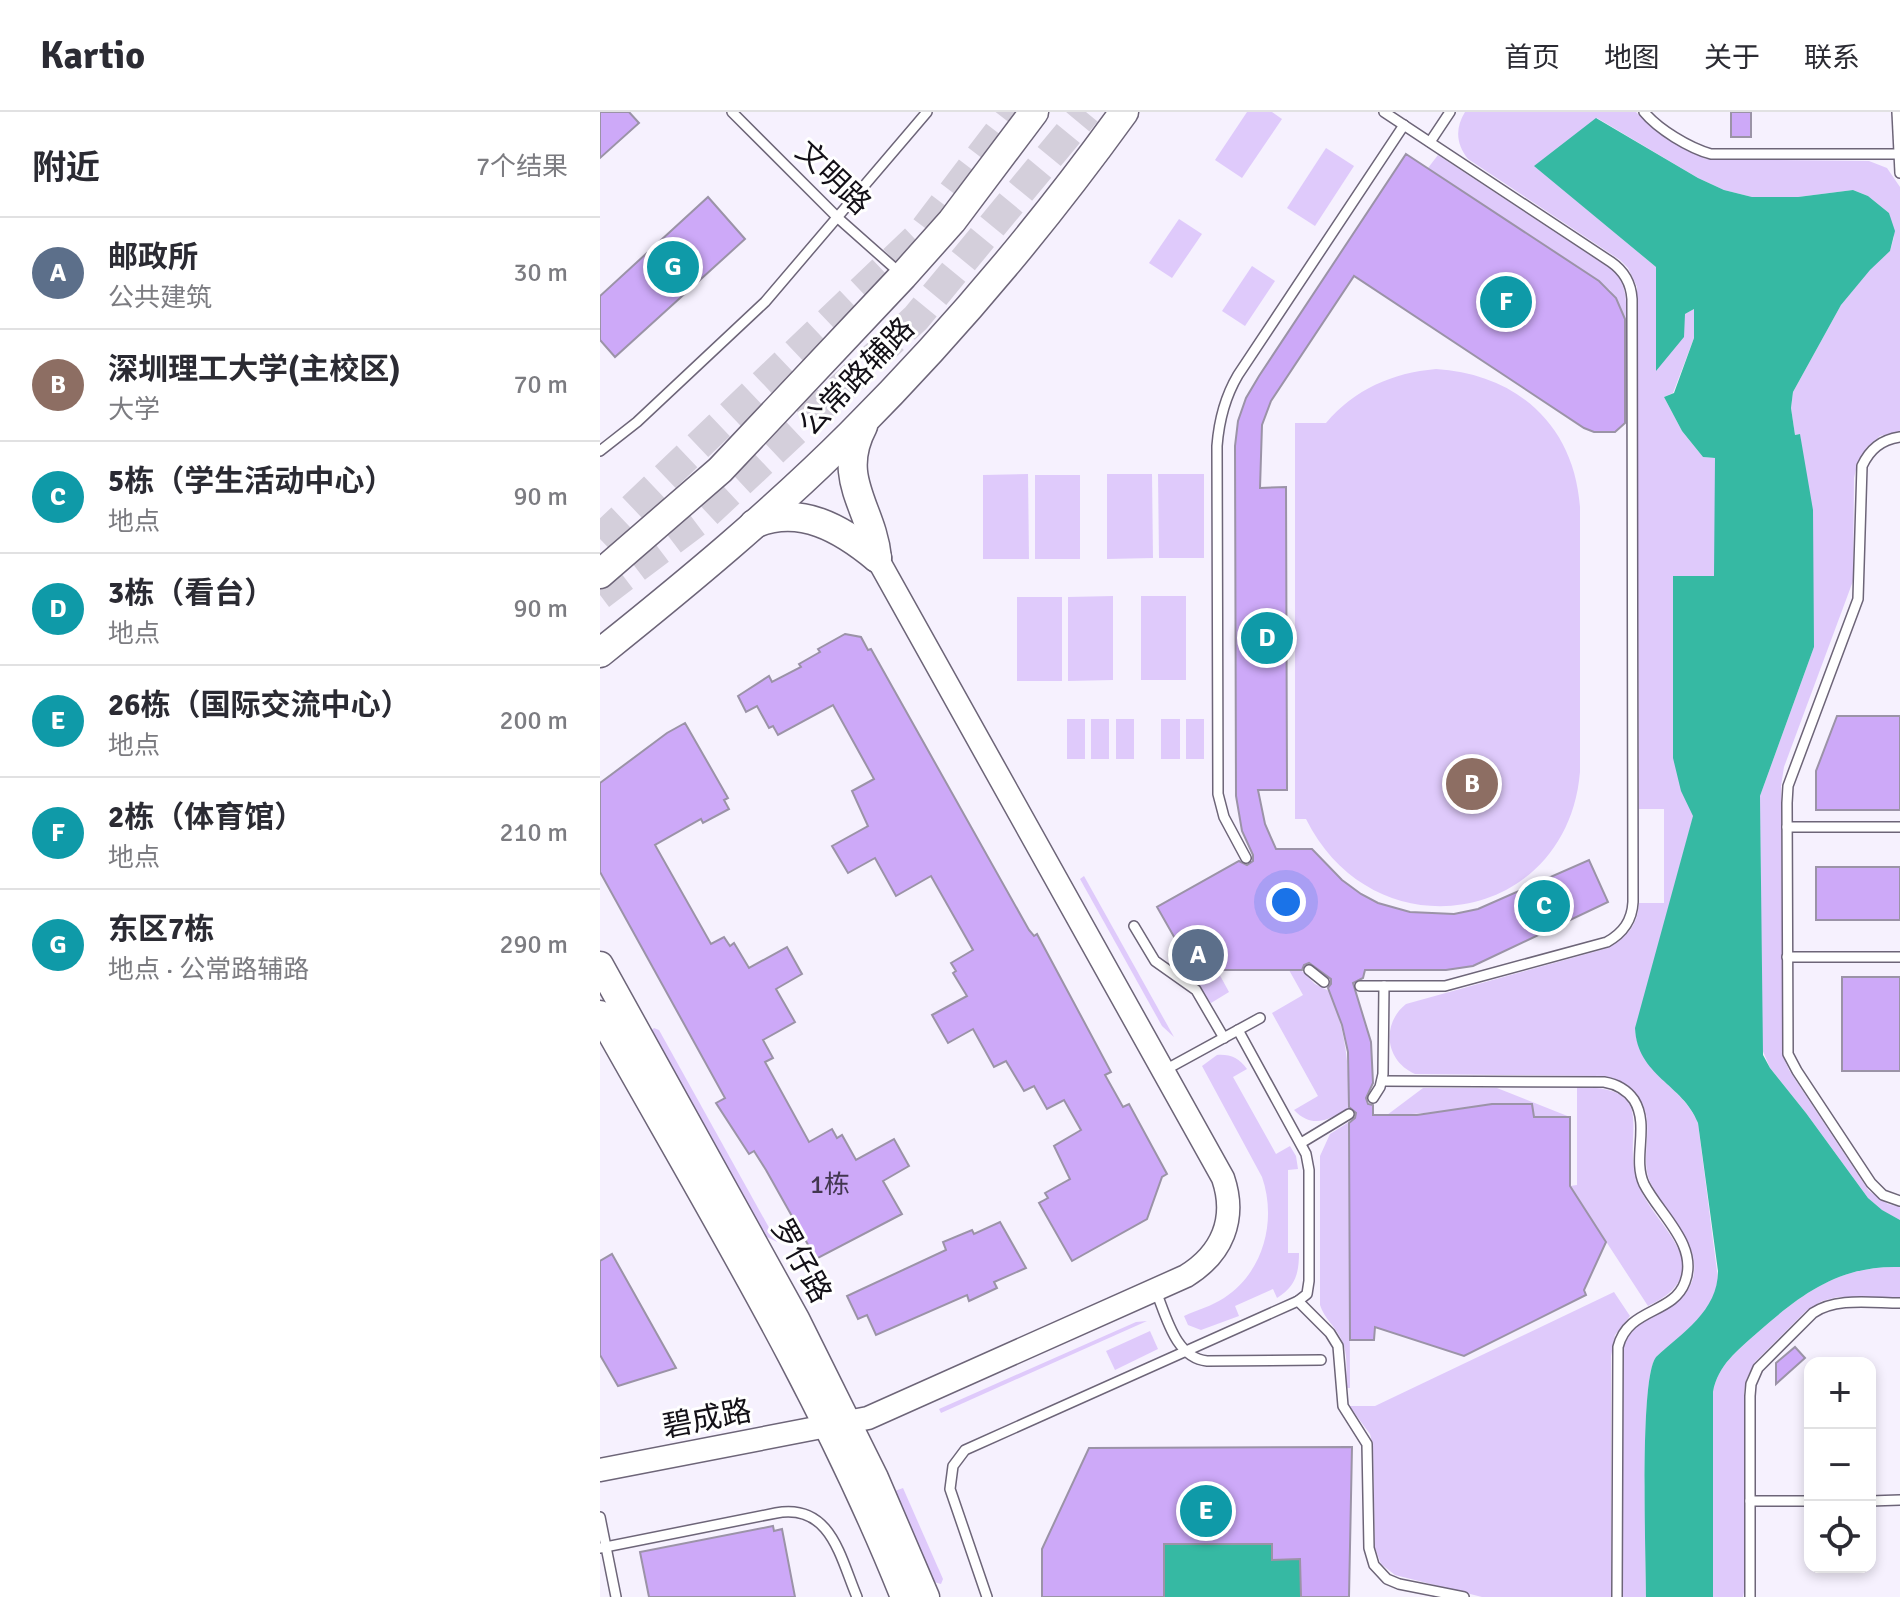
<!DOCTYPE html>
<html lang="zh">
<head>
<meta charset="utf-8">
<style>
	body { margin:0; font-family:Signika,"Noto Sans SC",sans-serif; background:#f2f2f3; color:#2b2b33 }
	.controls { position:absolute; right:24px; bottom:24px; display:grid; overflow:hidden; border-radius:16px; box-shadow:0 4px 12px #0003 }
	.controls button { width:72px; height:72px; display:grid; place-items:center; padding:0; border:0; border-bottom:2px solid #e1e1e2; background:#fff; color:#2b2b33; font:40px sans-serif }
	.you { position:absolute; left:686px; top:790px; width:28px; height:28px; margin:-20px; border:6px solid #fff; border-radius:50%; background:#1a73e8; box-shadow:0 0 0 12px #1a73e833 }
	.badge { display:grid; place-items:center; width:52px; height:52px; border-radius:50%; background:#397c70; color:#fff; font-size:26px; font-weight:700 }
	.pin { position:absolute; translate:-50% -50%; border:4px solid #fff; box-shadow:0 2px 8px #0006 }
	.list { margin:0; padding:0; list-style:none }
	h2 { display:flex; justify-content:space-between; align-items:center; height:104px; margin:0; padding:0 32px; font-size:34px }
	h2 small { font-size:26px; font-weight:400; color:#7c7c81 }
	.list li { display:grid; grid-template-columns:52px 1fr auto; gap:24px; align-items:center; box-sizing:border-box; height:112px; padding:0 32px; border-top:2px solid #e1e1e2 }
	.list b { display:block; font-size:30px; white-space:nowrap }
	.list p { margin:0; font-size:26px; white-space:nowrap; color:#7c7c81 }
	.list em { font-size:26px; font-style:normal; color:#7c7c81 }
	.icon { flex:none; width:44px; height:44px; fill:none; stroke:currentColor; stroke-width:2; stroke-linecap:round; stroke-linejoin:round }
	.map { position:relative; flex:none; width:1300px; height:1485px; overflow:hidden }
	header { display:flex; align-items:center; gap:48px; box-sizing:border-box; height:112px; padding:0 40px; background:#fff; border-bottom:2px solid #e1e1e2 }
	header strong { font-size:38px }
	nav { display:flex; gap:44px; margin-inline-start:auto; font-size:28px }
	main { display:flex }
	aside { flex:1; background:#fff }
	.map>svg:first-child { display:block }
	.green { fill:#dfcafb }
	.water { fill:#36b9a3 }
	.building { fill:#cda9f8; stroke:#9b93a7; stroke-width:2 }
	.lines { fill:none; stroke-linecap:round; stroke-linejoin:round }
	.trunk-tunnel { stroke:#d4cfdb; stroke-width:30; stroke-dasharray:30 15; stroke-linecap:butt }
	.service-casing { stroke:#6d6578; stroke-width:12 }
	.tertiary-casing { stroke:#6d6578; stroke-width:25 }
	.secondary-casing { stroke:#6d6578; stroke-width:29 }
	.primary-casing { stroke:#6d6578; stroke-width:31 }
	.service { stroke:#fff; stroke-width:9 }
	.tertiary { stroke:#fff; stroke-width:22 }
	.secondary { stroke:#fff; stroke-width:26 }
	.primary { stroke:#fff; stroke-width:28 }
	.labels { text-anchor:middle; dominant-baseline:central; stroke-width:6; stroke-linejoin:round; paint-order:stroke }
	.number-label { font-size:26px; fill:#42364f }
	.street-label { font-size:30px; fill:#131017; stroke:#fff }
</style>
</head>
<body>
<header>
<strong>Kartio</strong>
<nav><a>首页</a><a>地图</a><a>关于</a><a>联系</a></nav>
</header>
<main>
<aside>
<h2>附近<small>7个结果</small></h2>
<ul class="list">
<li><span class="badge" style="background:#5c6f8a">A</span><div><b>邮政所</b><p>公共建筑</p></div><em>30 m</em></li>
<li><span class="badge" style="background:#8d6e63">B</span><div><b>深圳理工大学(主校区)</b><p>大学</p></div><em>70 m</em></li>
<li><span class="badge" style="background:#0f9aa8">C</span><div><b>5栋（学生活动中心）</b><p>地点</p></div><em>90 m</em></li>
<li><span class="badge" style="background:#0f9aa8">D</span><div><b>3栋（看台）</b><p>地点</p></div><em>90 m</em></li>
<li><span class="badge" style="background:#0f9aa8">E</span><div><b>26栋（国际交流中心）</b><p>地点</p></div><em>200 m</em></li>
<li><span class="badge" style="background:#0f9aa8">F</span><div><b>2栋（体育馆）</b><p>地点</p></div><em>210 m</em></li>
<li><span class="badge" style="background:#0f9aa8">G</span><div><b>东区7栋</b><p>地点 · 公常路辅路</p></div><em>290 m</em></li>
</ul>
</aside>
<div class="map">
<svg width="1300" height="1485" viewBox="0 0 1300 1485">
	<rect width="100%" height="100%" fill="#f6f1fe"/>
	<g class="green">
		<polygon points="647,0 672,0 682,7 642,66 615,48"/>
		<path d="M865,0H1036L1053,17L1106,47L1269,49L1287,56L1300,75V319L1280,324L1267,335L1258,349L1254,366L1253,469L1184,655L1181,674L1183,944L1189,958L1269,1079L1288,1092L1300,1095V1108L1281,1098L1268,1086L1206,1001L1170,956L1162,937L1160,684L1214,535L1200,322L1195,323L1191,296L1193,280L1241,193L1270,157L1290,139L1294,125L1289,101L1268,84L1253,78L1198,85H1152L1124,78L1098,66L997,6L935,54L1056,155L1085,202L1094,197V226L1073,281L1064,285L1082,319L1103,345L1115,346V625L1035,919C1042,965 1082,973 1098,1011L1118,1167C1114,1202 1080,1224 1056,1245C1039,1267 1046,1447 1046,1485H1023V1238C1031,1201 1077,1205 1091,1172C1106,1135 1066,1102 1051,1072C1039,1048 1054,1017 1043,993C1036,976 1022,968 1005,964L815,962C785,949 781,912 806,892L1008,836C1027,826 1038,812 1039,791H1064V697H1039L1037,175L1028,156L1020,148L868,47C856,32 855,16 865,0Z"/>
		<polygon points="726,36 754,54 715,114 687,96"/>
		<path d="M838,43L1014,159C1029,176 1026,194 1026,215L1020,194L1010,178L828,56Z"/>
		<polygon points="579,107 602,122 572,166 549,151"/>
		<polygon points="652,154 675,169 645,214 622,199"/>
		<path d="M836,257C916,262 974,312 980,395V660C967,813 774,844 706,707H695V311H726C755,277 792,261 836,257Z"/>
		<polygon points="428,362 429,447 383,447 383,363"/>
		<polygon points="507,362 552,362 553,446 507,447"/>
		<polygon points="558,362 604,362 604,446 559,446"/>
		<rect x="435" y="363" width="45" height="84"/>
		<polygon points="513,484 513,568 468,569 468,485"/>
		<rect x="541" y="484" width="45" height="84"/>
		<rect x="417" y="485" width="45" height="84"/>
		<rect x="467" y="607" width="18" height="40"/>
		<rect x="491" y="607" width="18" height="40"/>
		<rect x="516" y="607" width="18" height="40"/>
		<rect x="561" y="607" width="19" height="40"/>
		<rect x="586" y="607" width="18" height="40"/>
		<polygon points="484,764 574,925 562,914 480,767"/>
		<polygon points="587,848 593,858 617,858 629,880 611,891 596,871 573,856"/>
		<path d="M689,858H701L715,872L729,879C746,918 749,953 749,996C730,1007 713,1018 694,998L718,984L672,901L703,883Z"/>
		<polygon points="54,916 59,918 177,1130 163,1123 51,919"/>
		<path d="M617,943C630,942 639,946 647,957L633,965L676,1042L690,1034L696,1044L698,1057L688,1058V1141H699C699,1162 695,1175 677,1186L673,1177L635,1194L639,1204L601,1218L588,1213L584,1204C597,1198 612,1194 624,1186C664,1160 677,1108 662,1065L602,954Z"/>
		<path d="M977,975C1062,975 1021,1019 1037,1069C1046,1096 1071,1117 1081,1143C1087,1171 1070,1183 1048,1194L970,1074L977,1073Z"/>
		<path d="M823,976H897L970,1005H934L931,992C883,992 836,1003 787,1003Z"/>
		<path d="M749,1010L750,1276H746C746,1259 749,1240 740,1225C734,1213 724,1206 720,1193V1044L730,1022Z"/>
		<path d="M1300,1155V1185H1238L1222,1189L1206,1199L1155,1250L1146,1268L1144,1280V1480L1143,1485H1113V1280C1118,1253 1137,1239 1157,1221C1200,1183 1239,1153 1300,1155Z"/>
		<polygon points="1014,1180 1030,1204 1015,1223 1011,1244 1011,1485 882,1485 795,1463 781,1452 775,1436 773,1334 770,1322 749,1294 775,1294"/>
		<polygon points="547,1209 341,1301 339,1297 536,1210"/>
		<polygon points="550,1219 558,1237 515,1258 506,1239"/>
		<polygon points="303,1376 343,1467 341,1472 334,1470 295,1379"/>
	</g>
	<g class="water">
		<path d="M996,6L1098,66L1124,78L1152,85H1198L1253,78L1268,84L1289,101L1295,119L1290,139L1270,158L1241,193L1193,280L1191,296L1195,323L1200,322L1213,398L1214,535L1160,684L1163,943L1170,956L1206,1001L1268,1086L1282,1098L1300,1108V1155C1239,1153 1200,1183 1157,1221C1137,1239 1118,1253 1113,1280V1485H1046C1046,1447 1039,1266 1056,1245C1082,1221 1118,1199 1118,1159L1098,1011C1083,972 1037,964 1035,916L1093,704L1081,679L1073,646V464H1114L1115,346L1103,345L1082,319L1064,285L1074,281L1094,226V197L1085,202L1084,225L1056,259V155L934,54Z"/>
		<polygon points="564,1432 672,1432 673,1448 723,1447 723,1467 700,1468 700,1485 564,1485"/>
	</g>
	<g class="building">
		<polygon points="0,0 29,0 39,11 0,46"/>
		<rect x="1131" y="0" width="20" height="25"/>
		<polygon points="806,42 999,169 1016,186 1025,207 1025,311 1015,320 994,320 984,316 754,164 671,289 662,313 660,376 686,375 687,678 658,678 665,712 676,737 712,737 742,768 761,782 778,791 810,800 854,802 878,797 989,748 1008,790 873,854 846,858 765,858 763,866 753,871 771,930 773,971 766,986 768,992 773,993 773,1003 817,1003 892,992 932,992 934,1005 970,1005 970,1074 1006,1130 984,1178 986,1183 864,1244 775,1215 774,1228 750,1228 749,1011 755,1006 756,1001 749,995 748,940 742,913 728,876 731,872 731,867 709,851 704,853 702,858 593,858 557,795 639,749 647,753 653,749 653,743 642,719 636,684 635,334 638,309 646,286 659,264"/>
		<polygon points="108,85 145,127 15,245 0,228 0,184"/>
		<polygon points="245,522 261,525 268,538 271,537 429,818 434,824 437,822 511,960 505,963 523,995 529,992 567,1062 562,1065 547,1107 472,1149 439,1091 448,1086 445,1081 470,1067 454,1034 481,1018 464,988 447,997 434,974 424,979 406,949 394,955 373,917 348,931 332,903 367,884 353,861 356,859 351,851 373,838 331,764 296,784 275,746 248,761 232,734 268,714 252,679 274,667 233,593 178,623 173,614 169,616 157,594 146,600 138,584 169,564 172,570 201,555 199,552 220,540 218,537"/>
		<polygon points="1237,604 1300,604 1300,698 1216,698 1216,659"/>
		<polygon points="85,611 128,686 124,688 129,697 103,711 101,707 55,733 111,832 124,825 130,834 134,831 149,856 187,835 202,862 176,877 195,910 163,928 173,946 165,950 209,1030 232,1017 237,1026 242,1023 256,1048 294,1027 309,1054 283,1069 302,1102 216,1147 166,1058 154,1039 149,1042 116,991 125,986 0,760 0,671 67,621"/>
		<rect x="1216" y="755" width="84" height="53"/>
		<rect x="1242" y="865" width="58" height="94"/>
		<polygon points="400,1110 426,1156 394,1170 397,1176 369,1189 367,1183 276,1223 267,1203 258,1207 247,1184 346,1138 343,1130 372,1118 374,1122"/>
		<polygon points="12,1142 76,1256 18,1274 0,1243 0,1149"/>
		<polygon points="1195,1235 1205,1246 1176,1272 1176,1251"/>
		<polygon points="752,1335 749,1485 701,1485 700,1447 672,1448 672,1432 564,1432 564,1485 442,1485 442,1437 489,1336"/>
		<polygon points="173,1414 174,1419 182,1417 195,1485 49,1485 40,1440"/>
	</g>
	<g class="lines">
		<g class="trunk-tunnel">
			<polyline points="0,427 321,122 414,0"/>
			<polyline points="0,483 103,405 316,206 486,0"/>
		</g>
		<g class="service-casing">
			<g id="service">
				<polyline points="132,0 238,106 300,161"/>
				<path d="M1044,0C1058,17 1089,36 1111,42H1298"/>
				<polyline points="1297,0 1300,61"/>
				<polyline points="830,30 850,0"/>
				<path d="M1300,325C1281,328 1270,337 1262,354L1258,487L1188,674L1187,691L1188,942L1197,959L1271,1071L1283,1083L1300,1089"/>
				<polyline points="0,339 37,310 165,190 327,0"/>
				<polyline points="1187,715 1300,715"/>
				<path d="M646,746L624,705L618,682L617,334C619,308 625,285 638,263L804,13"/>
				<polyline points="534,814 555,849 596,878 624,926"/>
				<polyline points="1187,845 1300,845"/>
				<polyline points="709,858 724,870"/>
				<path d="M760,874H845L1007,830C1023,821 1032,809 1033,790L1032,187C1031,171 1024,159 1011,150L784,0"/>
				<polyline points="565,958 660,906"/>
				<path d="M782,969L1004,970C1016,972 1027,978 1034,988C1050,1014 1032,1046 1044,1072C1059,1102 1099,1133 1085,1170C1073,1203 1028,1195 1018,1235L1017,1485"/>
				<polyline points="773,986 780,975 783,962 784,874"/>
				<polyline points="701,1031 749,1002"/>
				<path d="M555,1177C566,1203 575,1246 607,1249L721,1248"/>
				<polyline points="698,1189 730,1221 738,1234 743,1294 767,1332 769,1436 774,1453 787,1467 799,1472 864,1485"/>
				<polyline points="1150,1389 1210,1389"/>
				<polyline points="1270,1389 1300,1388"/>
				<polyline points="0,1405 16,1485"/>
				<path d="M0,1436L176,1401C231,1391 240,1445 257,1485"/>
				<polyline points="387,1485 350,1377 353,1354 365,1338 698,1189 707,1182 709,1169 709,1058 706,1042 638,918"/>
				<path d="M1150,1485V1284L1151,1272L1158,1256L1213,1201C1236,1185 1272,1191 1300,1191"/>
			</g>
		</g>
		<g class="tertiary-casing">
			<path id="tertiary" d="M0,1358L268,1306L586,1164C622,1142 637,1107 623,1066L277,446"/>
		</g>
		<g class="secondary-casing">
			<g id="secondary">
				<polyline points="0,853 196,1207 275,1366 326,1485"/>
				<path d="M0,902C107,1093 223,1282 304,1485"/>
			</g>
		</g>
		<g class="primary-casing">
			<g id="primary">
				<path d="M263,314C235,367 272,395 277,446"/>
				<path d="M154,412C200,392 242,417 277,446"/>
				<polyline points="0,462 120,358 303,164 352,109 434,0"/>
				<path d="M0,541C86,472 172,401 251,322C351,222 441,115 524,0"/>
			</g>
		</g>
		<use href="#service" class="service"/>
		<use href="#tertiary" class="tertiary"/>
		<use href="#secondary" class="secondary"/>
		<use href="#primary" class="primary"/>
	</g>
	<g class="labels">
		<g class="number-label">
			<text x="230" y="1073">1栋</text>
		</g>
		<g class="street-label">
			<text transform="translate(233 66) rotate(44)">文明路</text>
			<text transform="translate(257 265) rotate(-46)">公常路辅路</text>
			<text transform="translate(201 1149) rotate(61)">罗仔路</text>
			<text transform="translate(107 1307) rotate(-11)">碧成路</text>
		</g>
	</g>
</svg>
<div class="controls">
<button>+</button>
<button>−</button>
<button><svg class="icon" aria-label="locate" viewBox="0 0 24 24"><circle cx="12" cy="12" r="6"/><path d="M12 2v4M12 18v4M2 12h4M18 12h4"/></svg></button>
</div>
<div class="you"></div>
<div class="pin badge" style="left:598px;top:843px;background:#5c6f8a">A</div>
<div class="pin badge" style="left:872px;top:672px;background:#8d6e63">B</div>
<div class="pin badge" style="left:944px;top:794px;background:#0f9aa8">C</div>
<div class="pin badge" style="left:667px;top:526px;background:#0f9aa8">D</div>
<div class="pin badge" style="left:606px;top:1399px;background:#0f9aa8">E</div>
<div class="pin badge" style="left:906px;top:190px;background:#0f9aa8">F</div>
<div class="pin badge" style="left:73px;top:155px;background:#0f9aa8">G</div>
</div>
</main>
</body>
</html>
